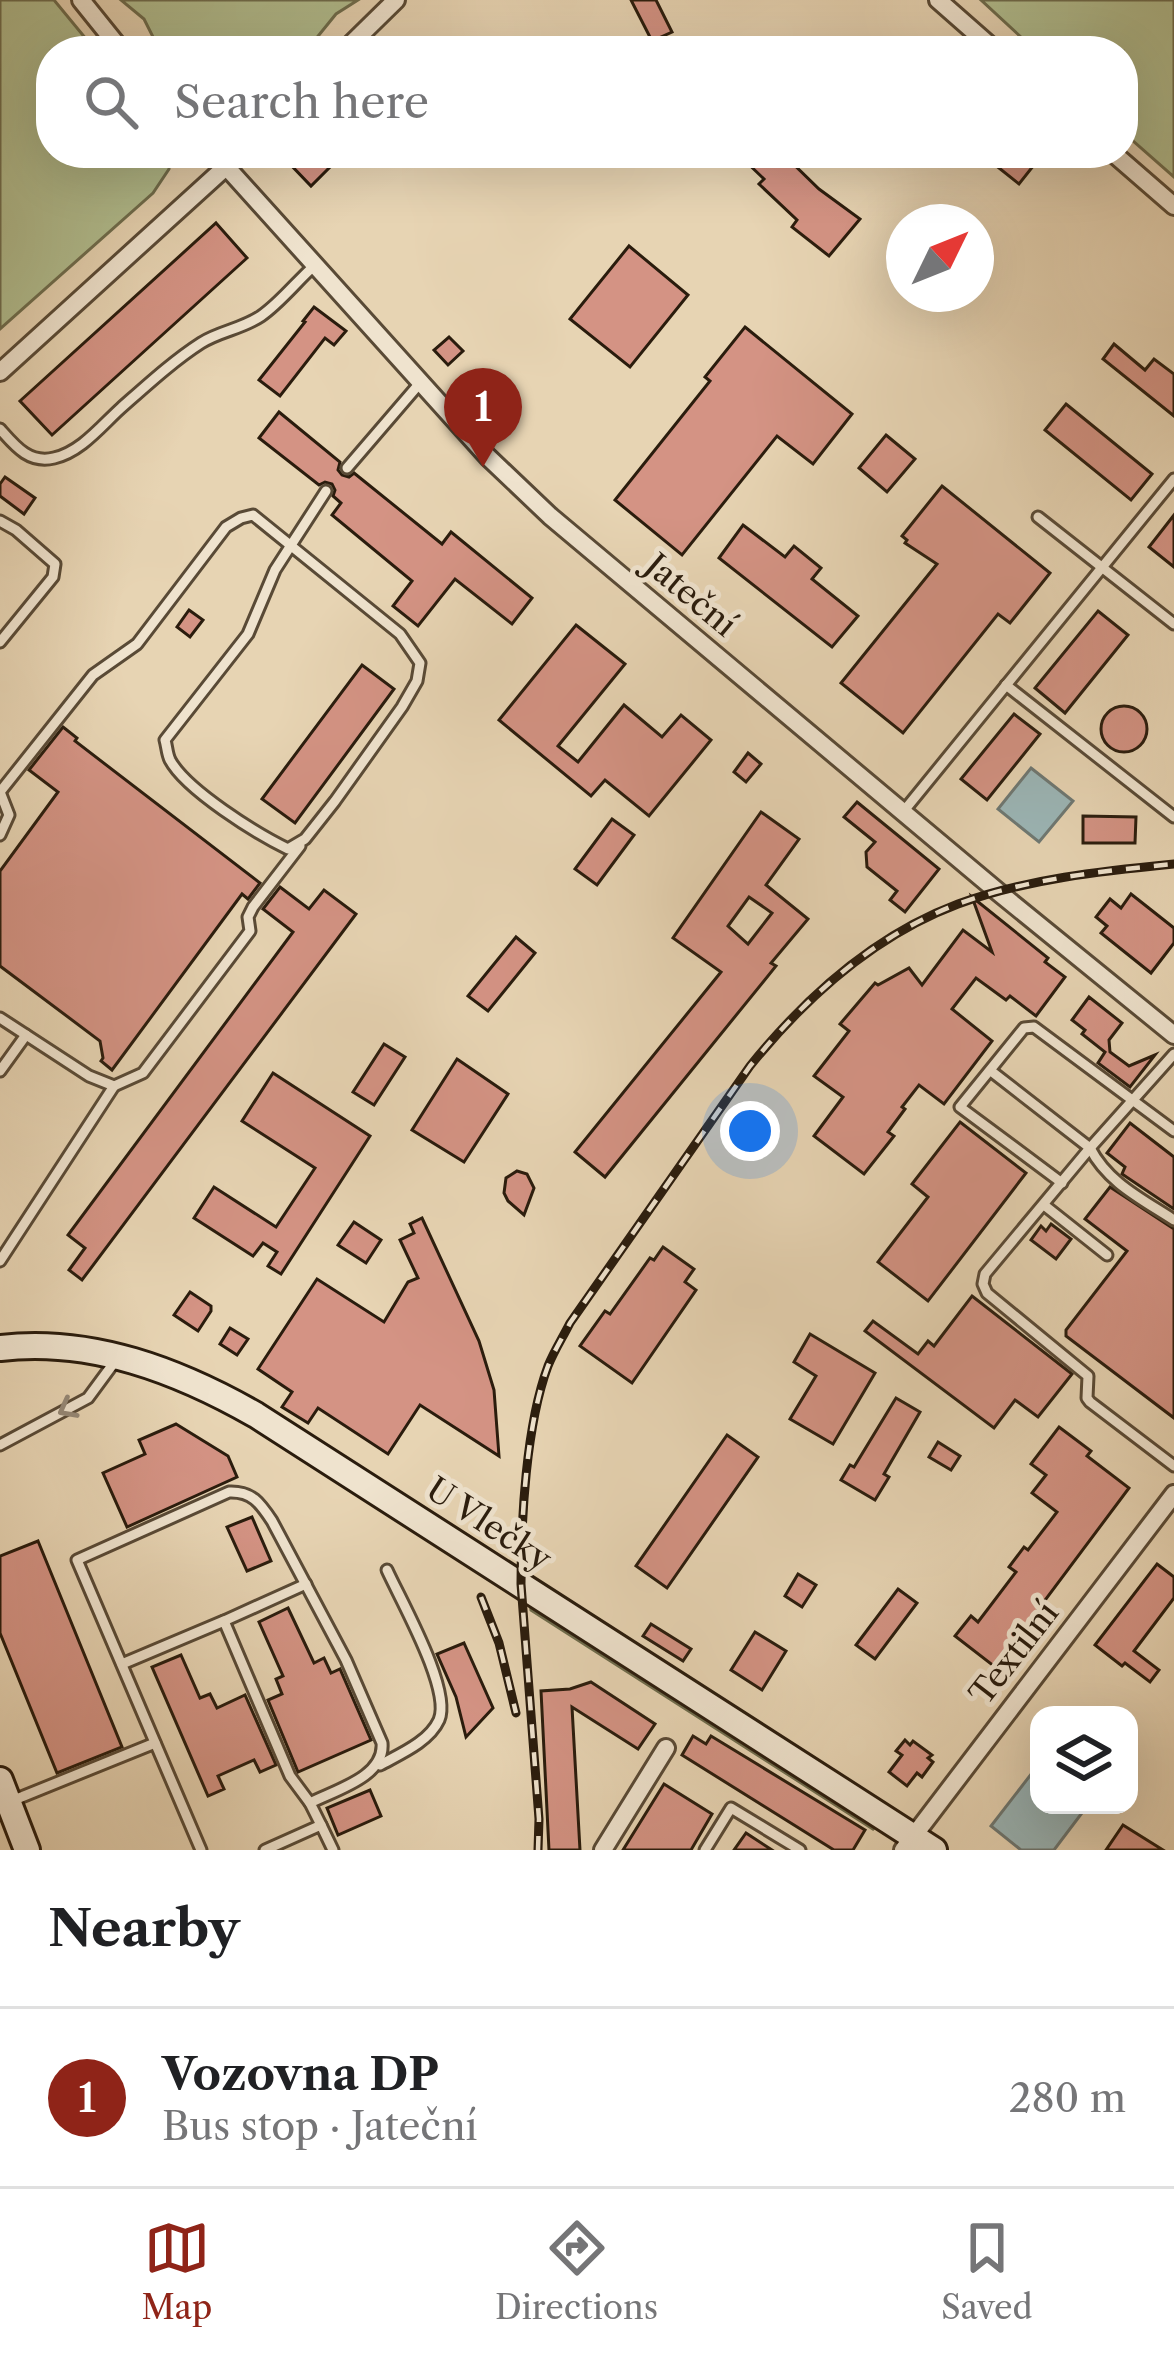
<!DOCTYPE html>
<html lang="en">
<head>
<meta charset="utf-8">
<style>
	body { margin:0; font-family:"Libre Caslon Text",serif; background:#f2f2f2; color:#202124 }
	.controls { position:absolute; right:36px; bottom:36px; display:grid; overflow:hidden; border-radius:24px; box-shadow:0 12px 48px #0002 }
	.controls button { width:108px; height:108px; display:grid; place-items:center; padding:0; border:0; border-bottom:3px solid #e0e0e0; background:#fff; color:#202124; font:60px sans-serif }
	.compass { position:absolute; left:886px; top:204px; width:108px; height:108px; border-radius:50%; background:#fff; box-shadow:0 12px 48px #0002; rotate:47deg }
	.you { position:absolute; left:750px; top:1131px; width:42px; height:42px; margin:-30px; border:9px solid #fff; border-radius:50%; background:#1a73e8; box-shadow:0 0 0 18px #1a73e833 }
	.badge { display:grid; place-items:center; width:78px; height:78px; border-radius:50%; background:#8f2418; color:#fff; font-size:39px; font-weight:700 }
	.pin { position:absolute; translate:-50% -99px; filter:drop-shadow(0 3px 6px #0008) }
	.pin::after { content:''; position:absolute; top:63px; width:42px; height:36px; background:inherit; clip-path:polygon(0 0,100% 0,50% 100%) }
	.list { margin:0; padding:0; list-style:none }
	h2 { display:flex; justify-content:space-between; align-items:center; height:156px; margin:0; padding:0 48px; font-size:51px }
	h2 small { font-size:39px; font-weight:400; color:#757577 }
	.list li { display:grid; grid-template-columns:78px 1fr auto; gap:36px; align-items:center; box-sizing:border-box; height:180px; padding:0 48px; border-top:3px solid #e0e0e0 }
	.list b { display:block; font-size:45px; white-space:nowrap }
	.list p { margin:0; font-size:39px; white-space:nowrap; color:#757577 }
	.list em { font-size:39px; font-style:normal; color:#757577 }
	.icon { flex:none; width:66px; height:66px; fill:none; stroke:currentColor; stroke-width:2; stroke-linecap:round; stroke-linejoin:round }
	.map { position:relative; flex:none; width:1174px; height:1850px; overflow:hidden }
	.search { position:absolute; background:#fff; box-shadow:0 12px 48px #0002; left:36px; right:36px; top:36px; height:132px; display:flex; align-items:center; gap:30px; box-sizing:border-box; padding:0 42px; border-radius:48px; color:#757577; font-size:45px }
	.sheet { height:336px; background:#fff }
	nav { display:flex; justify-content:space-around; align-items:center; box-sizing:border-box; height:168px; border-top:3px solid #e0e0e0; background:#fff; font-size:33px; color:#757577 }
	nav a { display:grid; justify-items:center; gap:6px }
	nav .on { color:#8f2418 }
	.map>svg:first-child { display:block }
	.green { fill:#b1be90; stroke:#6e6d4e; stroke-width:3 }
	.water { fill:#9bb6b7; stroke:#6e7873; stroke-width:3 }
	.building { fill:#d49384; stroke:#2a1c0d; stroke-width:3; fill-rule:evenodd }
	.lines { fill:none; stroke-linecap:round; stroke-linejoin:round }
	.lane-casing { stroke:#594a36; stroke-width:15 }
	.street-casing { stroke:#594a36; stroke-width:22 }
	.secondary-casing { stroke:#2a1c0d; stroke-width:30 }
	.lane { stroke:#efe3ce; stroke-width:9 }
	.street { stroke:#efe3ce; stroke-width:16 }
	.secondary { stroke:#efe3ce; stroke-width:24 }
	.rail-casing { stroke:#2a1c0d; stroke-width:9 }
	.rail { stroke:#efe3ce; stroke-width:4.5; stroke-dasharray:14; stroke-linecap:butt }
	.oneway { stroke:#968977 }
	.labels { text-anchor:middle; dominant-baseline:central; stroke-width:10; stroke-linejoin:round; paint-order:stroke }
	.street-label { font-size:33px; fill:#2a1c0d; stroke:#efe3ce }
</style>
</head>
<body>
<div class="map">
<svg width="1174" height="1850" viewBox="0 0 1174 1850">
	<rect width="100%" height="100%" fill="#e7d4b3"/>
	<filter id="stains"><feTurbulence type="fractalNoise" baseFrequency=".00167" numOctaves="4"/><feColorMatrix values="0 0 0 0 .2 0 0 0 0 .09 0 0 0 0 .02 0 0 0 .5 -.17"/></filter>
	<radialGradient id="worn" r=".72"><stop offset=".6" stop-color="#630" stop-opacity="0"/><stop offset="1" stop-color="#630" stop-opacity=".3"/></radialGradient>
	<g class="green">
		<polygon points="0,0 54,0 96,51 51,51 51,153 170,153 169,169 153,193 0,329"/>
		<polygon points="121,0 358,0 336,14 306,51 165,51 153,37 144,19"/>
		<polygon points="981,0 1174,0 1174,177 1123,132 1123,51 1036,51"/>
		<polygon points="530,1603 876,1826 873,1829 531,1610"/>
	</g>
	<g class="water">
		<polygon points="1031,768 1073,801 1039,842 998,809"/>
		<polygon points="1039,1764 1039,1805 1088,1805 1054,1850 1021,1850 991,1826"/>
	</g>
	<g class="building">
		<polygon points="631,0 656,0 672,32 652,41"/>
		<polygon points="300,153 344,153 311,186 289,163"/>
		<polygon points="737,153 782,153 819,189 860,219 829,256 792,227 797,220 759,184 764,179"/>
		<polygon points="1003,153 1019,153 1034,165 1019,184 994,164"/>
		<polygon points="216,223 247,258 52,435 20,401"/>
		<polygon points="629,246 688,295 630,367 570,319"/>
		<polygon points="314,307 346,331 334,345 325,338 280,396 259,380 305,322 303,321"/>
		<polygon points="745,327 852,414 813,464 777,436 682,555 615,500 710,381 705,377"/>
		<polygon points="449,337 463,351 448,365 434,350"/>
		<polygon points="1114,344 1145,370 1154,359 1174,374 1174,416 1103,359"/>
		<polygon points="1066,404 1152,474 1131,500 1045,430"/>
		<polygon points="279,412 340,462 338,470 342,475 349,477 354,473 442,544 451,532 532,598 512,624 455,579 418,626 393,606 412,581 332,515 341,503 333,496 335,490 332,484 325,482 319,485 259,438"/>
		<polygon points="886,435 915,459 887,492 859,468"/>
		<polygon points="5,477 35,498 24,514 0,496 0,484"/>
		<polygon points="942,486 1050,573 1010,623 998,614 903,733 841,683 937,564 905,543 907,540 902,536"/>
		<polygon points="1174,515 1174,567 1149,547"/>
		<polygon points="743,525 785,557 794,546 821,568 812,579 858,616 832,647 719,558"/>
		<polygon points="189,610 203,620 190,637 177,627"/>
		<polygon points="1098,611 1128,635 1065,713 1035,688"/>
		<polygon points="576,625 625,664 558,746 578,762 624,705 662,737 681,715 711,740 649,816 605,780 591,796 499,720"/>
		<polygon points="362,665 394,689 295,823 262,799"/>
		<circle cx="1124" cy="729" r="23"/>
		<polygon points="1014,714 1040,734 987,800 961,779"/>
		<polygon points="63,727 77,738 75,741 260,883 248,899 242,894 112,1070 101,1061 103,1058 100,1041 0,966 0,871 58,792 29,770"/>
		<polygon points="748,753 761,764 746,782 734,772"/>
		<polygon points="857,802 939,869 905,912 890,900 897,891 867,867 866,852 875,842 844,817"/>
		<path d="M761,812L799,839L766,885L808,919L771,963L776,966L605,1177L575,1152L721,972L673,938ZM749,897L772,913L748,944L728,926Z"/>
		<polygon points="1083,816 1136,817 1135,843 1083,843"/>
		<polygon points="612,819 634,835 597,885 575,869"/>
		<polygon points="280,887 309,909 324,890 356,914 82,1280 69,1270 85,1248 68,1235 293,932 263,909"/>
		<polygon points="1131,894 1174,928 1174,943 1151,973 1101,933 1107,926 1096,917 1110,899 1121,908"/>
		<polygon points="972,897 1048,958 1045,962 1065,977 1036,1016 1010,996 1006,1000 976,978 952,1009 992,1041 944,1104 919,1085 902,1107 905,1109 888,1132 894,1136 864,1174 814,1136 843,1097 814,1076 849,1031 840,1024 875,983 878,985 909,968 922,985 963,930 992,952"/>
		<polygon points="516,937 535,953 488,1011 468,996"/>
		<polygon points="1089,997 1122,1023 1109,1040 1110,1052 1129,1066 1155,1055 1130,1087 1098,1063 1105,1052 1082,1034 1085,1030 1072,1020"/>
		<polygon points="384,1044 405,1057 374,1105 353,1092"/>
		<polygon points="457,1059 508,1094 464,1162 412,1130"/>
		<polygon points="273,1073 370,1136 281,1274 268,1266 277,1252 263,1243 253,1256 194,1218 214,1187 276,1227 315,1168 242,1121"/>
		<polygon points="960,1122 1026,1173 928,1301 878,1262 928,1197 912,1184"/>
		<polygon points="1130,1123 1174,1157 1174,1209 1122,1174 1125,1167 1107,1153"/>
		<polygon points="517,1171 527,1174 534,1188 524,1215 508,1201 504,1193 506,1178"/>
		<polygon points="1110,1187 1174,1229 1174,1418 1066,1336 1066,1330 1127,1251 1085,1219"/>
		<polygon points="422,1218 479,1341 494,1390 499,1456 420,1405 388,1454 318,1408 308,1423 282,1407 292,1392 258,1369 317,1279 384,1322 408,1282 418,1278 400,1240 414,1233 410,1224"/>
		<polygon points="354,1222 381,1240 366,1263 338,1245"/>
		<polygon points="1051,1224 1071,1239 1056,1259 1031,1240 1041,1226 1046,1231"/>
		<polygon points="663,1247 694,1269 685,1282 696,1290 632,1383 580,1346 605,1311 610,1314 650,1258 654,1260"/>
		<polygon points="190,1292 211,1306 211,1311 198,1331 174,1315"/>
		<polygon points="972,1296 1072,1374 1038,1417 1015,1400 994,1428 865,1331 873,1321 918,1354 928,1341 934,1346"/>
		<polygon points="230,1328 248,1339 237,1355 220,1344"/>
		<polygon points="810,1334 875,1373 833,1444 790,1419 816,1376 794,1362"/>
		<polygon points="896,1398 920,1412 884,1474 889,1477 875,1500 841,1480 850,1465 854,1467"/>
		<polygon points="176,1424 228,1456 237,1477 127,1527 103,1473 145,1454 139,1440"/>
		<polygon points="1059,1427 1091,1451 1087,1456 1129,1488 995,1667 955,1636 971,1616 978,1622 1016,1572 1009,1567 1024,1547 1028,1550 1057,1512 1032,1493 1046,1475 1031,1464"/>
		<polygon points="727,1435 758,1457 667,1588 636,1566"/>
		<polygon points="938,1442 960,1456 951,1470 929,1457"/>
		<polygon points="252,1517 271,1561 247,1571 227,1527"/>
		<polygon points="38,1541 122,1747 57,1773 0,1633 0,1556"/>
		<polygon points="1157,1564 1174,1577 1174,1598 1134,1651 1159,1670 1150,1682 1125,1663 1122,1666 1095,1645"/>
		<polygon points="798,1574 816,1585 802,1607 785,1596"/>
		<polygon points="898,1589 917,1603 875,1659 856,1645"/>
		<polygon points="288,1608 314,1663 324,1658 331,1673 340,1669 371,1740 298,1772 268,1700 282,1694 276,1679 283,1676 259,1622"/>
		<polygon points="651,1624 691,1649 683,1661 643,1636"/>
		<polygon points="755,1632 786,1651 762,1690 731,1670"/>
		<polygon points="464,1643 493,1708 466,1737 456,1697 437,1654"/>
		<polygon points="181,1655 200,1698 210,1694 217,1708 245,1695 276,1765 260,1772 254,1760 218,1776 224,1789 208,1796 152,1667"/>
		<polygon points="591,1682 655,1724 638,1749 572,1707 580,1850 549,1850 541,1691 570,1689"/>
		<polygon points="693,1736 706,1744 711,1736 865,1830 853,1850 834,1850 682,1755"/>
		<polygon points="905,1740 910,1745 913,1741 932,1755 928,1758 933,1762 922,1777 917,1773 907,1786 889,1772 902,1755 896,1751"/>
		<polygon points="664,1784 712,1814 691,1850 623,1850"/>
		<polygon points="370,1790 381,1816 338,1835 327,1808"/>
		<polygon points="1123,1825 1163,1850 1106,1850"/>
		<polygon points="746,1833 772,1850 734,1850"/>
	</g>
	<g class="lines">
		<g class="lane-casing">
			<g id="lane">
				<path d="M0,429C15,446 29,464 54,458C81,452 101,426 121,408C146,386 173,361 201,343C220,331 242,329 261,316C280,303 297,281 315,265"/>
				<polyline points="347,468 420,383"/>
				<polyline points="1038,517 1174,624"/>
				<polyline points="0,521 16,530 55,564 53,577 0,642"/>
				<polyline points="1006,685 1174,817"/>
				<path d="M0,792L93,675L137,644L226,527L241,518L253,515L400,634L420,663L417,681L402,707L335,801L305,839L288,849C257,834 186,790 170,760C167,754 167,747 165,740L248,634L275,570L326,491"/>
				<polyline points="903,812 1174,479"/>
				<polyline points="0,835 9,815 0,792"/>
				<polyline points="0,1018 89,1076 114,1086 143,1073 250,931 248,917 253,907 300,846"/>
				<polyline points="1174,1054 1090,1148 985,1274 983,1284 987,1293 1088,1376 1087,1398 1090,1402 1174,1466"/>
				<polyline points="0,1071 26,1035"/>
				<path d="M991,1071L1090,1148C1108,1183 1142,1199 1174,1220"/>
				<polyline points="1062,1183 960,1107 1024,1028 1034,1027 1174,1131"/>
				<polyline points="1044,1205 1107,1255"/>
				<polyline points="0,1261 114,1086"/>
				<polyline points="0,1445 88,1398 116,1360"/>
				<polyline points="224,1621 306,1584"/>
				<polyline points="122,1664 224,1621 290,1776 310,1803"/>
				<path d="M380,1765C400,1754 429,1742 439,1720C452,1690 401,1601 387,1570"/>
				<polyline points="14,1800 155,1743"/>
				<path d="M201,1850L77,1560L229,1492C252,1491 260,1503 272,1521L346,1660L382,1743C385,1777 335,1790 310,1803L321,1825"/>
				<polyline points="265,1850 321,1825 333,1850"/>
				<polyline points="705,1850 731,1808 800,1850"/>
			</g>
		</g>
		<g class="street-casing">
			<g id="street">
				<polyline points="81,0 122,51"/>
				<polyline points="938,0 996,51"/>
				<polyline points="344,51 396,0"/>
				<polyline points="214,153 488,457 550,516 997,891 1174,1035"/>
				<polyline points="1113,153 1174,206"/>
				<polyline points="0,372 241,153"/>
				<polyline points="603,1850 666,1748"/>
				<polyline points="903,1850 1174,1494"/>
			</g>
		</g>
		<g class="secondary-casing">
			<g id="secondary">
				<path d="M0,1348C91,1337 179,1371 256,1415L934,1850"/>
				<polyline points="0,1780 27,1850"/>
			</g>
		</g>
		<use href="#lane" class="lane"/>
		<use href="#street" class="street"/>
		<use href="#secondary" class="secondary"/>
		<g class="rail-casing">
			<g id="rail">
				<polyline points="481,1597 499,1643 516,1713"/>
				<path d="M538,1850L539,1819L521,1584C521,1520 526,1425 548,1366C554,1351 563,1337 570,1323L750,1066C805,998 875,935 958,904C1026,879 1102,871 1174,864"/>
			</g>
		</g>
		<use href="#rail" class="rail"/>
	</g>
	<defs><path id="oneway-chevron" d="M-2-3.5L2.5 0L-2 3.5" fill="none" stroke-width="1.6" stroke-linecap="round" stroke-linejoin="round" transform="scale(3)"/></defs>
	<use class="oneway" href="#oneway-chevron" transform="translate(67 1409) rotate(152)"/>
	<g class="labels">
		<g class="street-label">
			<text transform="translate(691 595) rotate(40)">Jateční</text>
			<text transform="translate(489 1524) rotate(33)">U Vlečky</text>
			<text transform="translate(1014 1653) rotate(-52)">Textilní</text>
		</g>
	</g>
	<rect width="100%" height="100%" filter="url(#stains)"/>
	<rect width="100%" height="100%" fill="url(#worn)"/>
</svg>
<div class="controls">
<button><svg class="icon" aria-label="layers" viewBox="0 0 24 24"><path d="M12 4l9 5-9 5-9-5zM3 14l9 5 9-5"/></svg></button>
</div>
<svg class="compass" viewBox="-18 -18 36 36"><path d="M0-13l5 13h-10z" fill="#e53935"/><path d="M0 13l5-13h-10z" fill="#757577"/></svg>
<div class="you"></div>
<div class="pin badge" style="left:483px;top:467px">1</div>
<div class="search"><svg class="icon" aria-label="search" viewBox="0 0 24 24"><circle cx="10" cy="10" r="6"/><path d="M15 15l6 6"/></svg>Search here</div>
</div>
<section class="sheet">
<h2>Nearby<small></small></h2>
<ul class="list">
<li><span class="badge">1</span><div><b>Vozovna DP</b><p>Bus stop · Jateční</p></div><em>280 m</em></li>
</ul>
</section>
<nav>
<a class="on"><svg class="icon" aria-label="map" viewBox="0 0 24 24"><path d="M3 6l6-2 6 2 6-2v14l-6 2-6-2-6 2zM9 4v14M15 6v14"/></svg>Map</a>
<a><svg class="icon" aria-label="directions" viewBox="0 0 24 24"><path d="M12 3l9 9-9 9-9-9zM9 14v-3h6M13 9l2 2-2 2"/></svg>Directions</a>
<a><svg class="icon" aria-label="saved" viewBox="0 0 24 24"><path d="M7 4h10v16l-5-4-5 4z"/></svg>Saved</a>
</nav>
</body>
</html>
